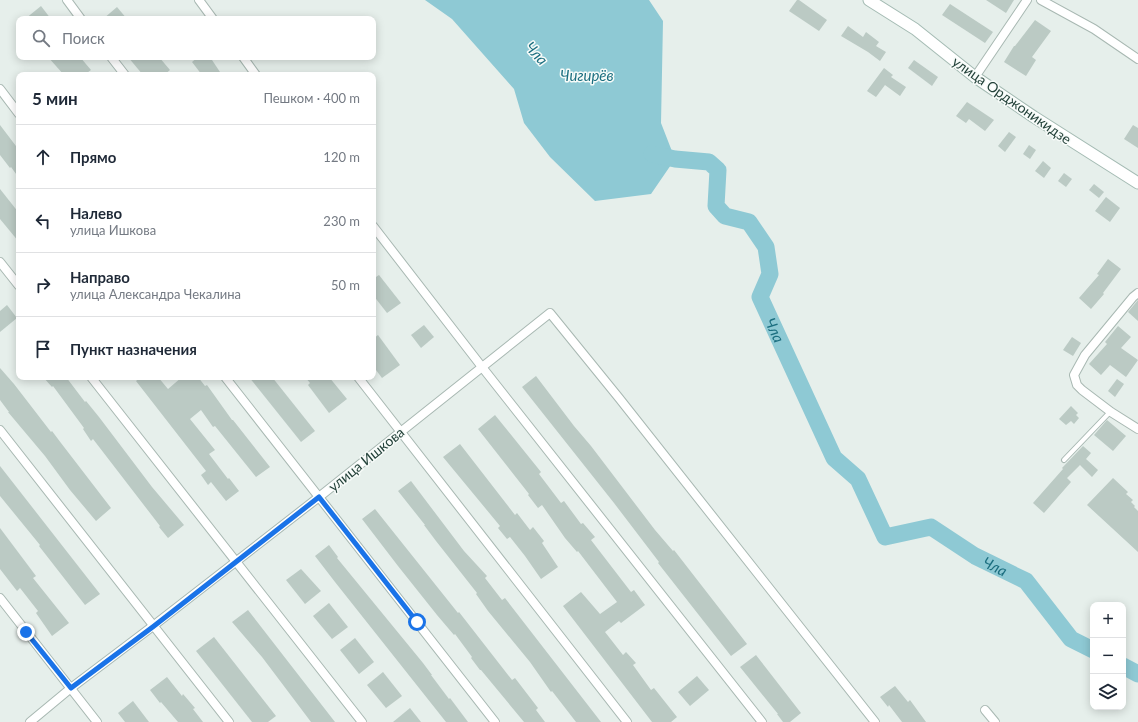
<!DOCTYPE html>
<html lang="ru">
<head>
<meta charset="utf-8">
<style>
	body { margin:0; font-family:Lato,sans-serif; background:#f2f2f3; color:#1f2937 }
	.controls { position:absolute; right:12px; bottom:12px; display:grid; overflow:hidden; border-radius:8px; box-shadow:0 2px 10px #0003 }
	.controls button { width:36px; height:36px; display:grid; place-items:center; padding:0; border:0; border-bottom:1px solid #e0e1e3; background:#fff; color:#1f2937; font:20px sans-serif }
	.stop { position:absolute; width:12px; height:12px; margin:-9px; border:3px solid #1a73e8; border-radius:50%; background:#fff }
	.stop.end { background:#1a73e8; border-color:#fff; box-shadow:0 1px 4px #0008 }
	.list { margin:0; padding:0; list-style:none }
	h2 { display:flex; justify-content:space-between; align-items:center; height:52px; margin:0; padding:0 16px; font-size:17px }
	h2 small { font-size:13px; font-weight:400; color:#747a83 }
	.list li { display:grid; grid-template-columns:26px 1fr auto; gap:12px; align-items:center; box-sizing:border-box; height:64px; padding:0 16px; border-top:1px solid #e0e1e3 }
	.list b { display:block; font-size:15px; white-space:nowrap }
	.list p { margin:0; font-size:13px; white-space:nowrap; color:#747a83 }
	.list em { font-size:13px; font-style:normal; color:#747a83 }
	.icon { flex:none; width:22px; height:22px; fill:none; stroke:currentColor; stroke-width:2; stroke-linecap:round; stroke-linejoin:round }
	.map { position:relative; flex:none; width:1138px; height:722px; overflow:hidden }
	.search { position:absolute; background:#fff; box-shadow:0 2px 10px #0003; left:16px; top:16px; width:360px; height:44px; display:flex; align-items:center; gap:10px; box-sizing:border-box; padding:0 14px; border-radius:8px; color:#747a83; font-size:15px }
	.panel { position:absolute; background:#fff; box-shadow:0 2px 10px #0003; left:16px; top:72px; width:360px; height:308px; border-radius:8px }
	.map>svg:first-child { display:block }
	.water { fill:#8ec9d4 }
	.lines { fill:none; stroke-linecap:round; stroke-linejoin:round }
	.river { stroke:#8ec9d4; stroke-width:17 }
	.building { fill:#bbcac4 }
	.lane-casing { stroke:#a8b8b2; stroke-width:6 }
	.street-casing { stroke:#a8b8b2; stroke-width:10 }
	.secondary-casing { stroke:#a4bbb3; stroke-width:13 }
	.lane { stroke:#fff; stroke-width:4 }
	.street { stroke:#fff; stroke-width:8 }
	.secondary { stroke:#fff; stroke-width:11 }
	.route { stroke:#1a73e8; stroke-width:5 }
	.labels { text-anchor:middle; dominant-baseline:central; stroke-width:3; stroke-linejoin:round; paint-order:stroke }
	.street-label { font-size:14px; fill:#24423a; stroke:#f7fbf9 }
	.water-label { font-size:15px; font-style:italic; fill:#1c6f80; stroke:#f7fbf9 }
</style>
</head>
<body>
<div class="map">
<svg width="1138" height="722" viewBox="0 0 1138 722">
	<rect width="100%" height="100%" fill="#e6efeb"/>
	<polygon class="water" points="425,0 649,0 663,21 661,123 675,159 651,194 595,201 550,157 524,123 514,89 452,19"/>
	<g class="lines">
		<g class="river">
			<path id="s1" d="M652,154L675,159L709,162L718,170L716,206L725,216L749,222L766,247L770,274L760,297L834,458L858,479L885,537L931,527L975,556L1026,581L1071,639L1093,650"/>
			<polyline points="1123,666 1138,674"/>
		</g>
	</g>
	<g class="building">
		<polygon points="797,0 799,0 827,20 819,31 789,11"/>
		<polygon points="986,0 1014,0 1006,13"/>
		<polygon points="950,4 993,32 985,43 942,15"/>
		<polygon points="41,6 51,19 25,19"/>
		<polygon points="117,7 127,19 103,19"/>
		<polygon points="1035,20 1051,31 1032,57 1036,60 1026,76 1004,62 1014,46 1015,46"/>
		<polygon points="848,26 863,37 866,32 879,42 876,46 886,52 880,61 868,52 841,36"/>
		<polygon points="48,57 80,57 91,70 84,75 64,75"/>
		<polygon points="128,57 159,57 170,70 164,75 143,75"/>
		<polygon points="198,57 210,57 222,75 202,75 192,62"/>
		<polygon points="914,60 938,77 932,86 908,68"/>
		<polygon points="884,68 893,75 891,77 906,87 900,96 885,85 876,97 867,91"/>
		<polygon points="967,102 994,120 985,131 969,119 966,123 956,116"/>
		<polygon points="0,125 19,150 19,178 11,167 10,168 0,155"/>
		<polygon points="1133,125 1138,128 1138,148 1124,139"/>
		<polygon points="1009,132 1016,137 1005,152 998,146"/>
		<polygon points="1029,145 1036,150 1030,159 1023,154"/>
		<polygon points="1043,161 1051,168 1044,178 1035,171"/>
		<polygon points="1064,173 1072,179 1066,187 1058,181"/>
		<polygon points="1094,184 1104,192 1099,198 1089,190"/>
		<polygon points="0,189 19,213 19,242 0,219"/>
		<polygon points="1106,197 1120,208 1110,222 1095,211"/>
		<polygon points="1108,259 1121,269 1103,293 1104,294 1091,309 1079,298 1099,275 1097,274"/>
		<polygon points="379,275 401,303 387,313 373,295 373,279"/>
		<polygon points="1138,300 1138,321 1128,312"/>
		<polygon points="7,305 17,318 0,332 0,311"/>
		<polygon points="424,325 434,337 421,348 411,335"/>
		<polygon points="1118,326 1131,337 1121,348 1138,360 1126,377 1110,365 1101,375 1089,364 1107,344 1105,342"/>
		<polygon points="378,335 400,365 382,378 373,366 373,339"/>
		<polygon points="1072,337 1081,343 1073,356 1063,350"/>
		<polygon points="0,368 14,384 51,432 52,431 61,443 111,508 96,521 70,490 45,456 8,412 9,412 0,400"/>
		<polygon points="536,376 574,426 591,446 655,530 673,551 674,550 747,644 731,656 658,563 659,562 614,503 522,387"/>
		<polygon points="43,377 66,377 85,402 86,401 99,417 152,487 184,525 168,538 159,527 160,526 93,439 91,441 83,429 84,428 53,386 52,387"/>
		<polygon points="141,377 158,377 168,389 182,377 198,377 205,386 207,385 232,420 233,420 270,467 256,477 215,426 213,427 201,410 190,419 215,450 209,454 228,479 229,478 239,491 226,501 211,482 208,485 201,475 206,471 136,381"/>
		<polygon points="249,377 272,377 315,431 301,442"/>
		<polygon points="305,377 329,377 347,399 329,413 308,385 310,383"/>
		<polygon points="1117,379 1124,384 1115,397 1108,391"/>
		<polygon points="1071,406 1078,413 1076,415 1079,418 1074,424 1071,421 1066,425 1059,419"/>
		<polygon points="495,415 541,472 539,474 561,503 564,501 581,524 583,523 595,537 591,540 631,592 634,590 645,605 621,623 619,621 605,632 623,655 626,652 636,663 633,665 651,690 654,688 677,717 671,722 652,722 563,606 581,592 600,614 617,602 578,551 577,552 565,538 542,505 538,508 528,495 529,494 478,429"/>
		<polygon points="1107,420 1126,436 1113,451 1094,435"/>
		<polygon points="460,444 515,515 517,513 530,530 533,527 544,541 542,543 558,567 541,579 525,556 510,537 507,539 498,528 500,526 443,457"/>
		<polygon points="1083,446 1091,453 1086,459 1098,470 1092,477 1080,465 1067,478 1071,482 1044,513 1033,503 1063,469 1062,468"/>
		<polygon points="0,466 100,594 85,605 39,546 40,545 0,496"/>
		<polygon points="1113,478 1128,492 1126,494 1133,500 1131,502 1135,506 1134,507 1138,511 1138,552 1087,505"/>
		<polygon points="411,481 464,551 487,576 485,578 502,600 505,598 601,722 576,722 552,691 551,692 530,662 488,611 476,594 477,593 436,541 424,525 425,525 398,491"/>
		<polygon points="375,509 458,613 459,612 512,680 515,678 538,708 536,710 545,722 524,722 481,670 480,670 471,658 472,657 455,634 454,635 437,615 398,566 362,519"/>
		<polygon points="0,528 36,576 33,578 69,623 52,636 36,613 38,611 20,588 17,591 0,569"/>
		<polygon points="329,545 338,557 337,558 423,663 432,675 431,675 449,699 450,698 468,722 446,722 335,582 315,556"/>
		<polygon points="301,569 321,591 305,604 286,580"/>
		<polygon points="329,603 348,627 332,639 313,616"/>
		<polygon points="248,610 293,668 335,722 311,722 262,657 232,622"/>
		<polygon points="214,637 276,716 268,722 252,722 196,651"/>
		<polygon points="355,638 374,662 359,674 340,650"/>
		<polygon points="756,655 801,713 790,722 783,722 777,714 778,714 740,667"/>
		<polygon points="383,672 402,696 386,708 367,685"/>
		<polygon points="697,676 709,690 690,706 678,692"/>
		<polygon points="167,677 182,696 183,694 195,708 193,709 203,722 178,722 161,702 160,703 150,690"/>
		<polygon points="895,686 908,702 910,700 926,722 902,722 889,705 888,707 880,697"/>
		<polygon points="133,701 149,722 125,722 118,713"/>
		<polygon points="410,708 421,722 393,722"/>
	</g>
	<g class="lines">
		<g class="lane-casing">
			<polyline id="lane" points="1064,460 1110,412"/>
		</g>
		<g class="street-casing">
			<g id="street">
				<polyline points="67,0 81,19"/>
				<polyline points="199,0 213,19"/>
				<polyline points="1041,0 1094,29 1138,59"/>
				<polyline points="111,57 125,75"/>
				<polyline points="243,57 256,75"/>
				<polyline points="975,77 1027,0"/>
				<polyline points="0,89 19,114"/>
				<polyline points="373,226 482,367 762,722"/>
				<polyline points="0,262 19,286"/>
				<polyline points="1138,293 1133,297 1085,355 1074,375 1077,385 1082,390 1111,412 1138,429"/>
				<polyline points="91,377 362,722"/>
				<polyline points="225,377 495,722"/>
				<polyline points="358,377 627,722"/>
				<polyline points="0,430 229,722"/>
				<polyline points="0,598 97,722"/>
				<polyline points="985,710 995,722"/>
				<polyline points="30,722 71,688 153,626 319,497 550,313 619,398 875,722"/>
			</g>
		</g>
		<g class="secondary-casing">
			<polyline id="secondary" points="869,0 915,29 975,77 1034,117 1138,183"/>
		</g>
		<use href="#lane" class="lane"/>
		<use href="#street" class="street"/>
		<use href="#secondary" class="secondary"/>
	</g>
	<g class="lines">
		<polyline class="route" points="26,632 71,688 154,626 319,497 417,622"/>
	</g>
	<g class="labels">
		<g class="street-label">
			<text transform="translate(1012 100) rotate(35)">улица Орджоникидзе</text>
			<text transform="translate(366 459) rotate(-39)">улица Ишкова</text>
		</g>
		<g class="water-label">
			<text transform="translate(537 53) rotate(48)">Чла</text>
			<text x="587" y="75">Чигирёв</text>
			<text stroke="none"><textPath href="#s1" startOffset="263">Чла</textPath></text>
			<text stroke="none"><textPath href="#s1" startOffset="622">Чла</textPath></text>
		</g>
	</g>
</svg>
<div class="controls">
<button>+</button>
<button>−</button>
<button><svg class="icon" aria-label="layers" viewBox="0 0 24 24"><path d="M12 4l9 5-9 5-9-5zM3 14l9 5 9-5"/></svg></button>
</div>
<div class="stop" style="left:417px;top:622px"></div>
<div class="stop end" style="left:26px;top:632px"></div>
<div class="search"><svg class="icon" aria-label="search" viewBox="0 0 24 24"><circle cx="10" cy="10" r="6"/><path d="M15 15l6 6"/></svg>Поиск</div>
<section class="panel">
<h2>5 мин<small>Пешком · 400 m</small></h2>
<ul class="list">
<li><svg class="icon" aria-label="ahead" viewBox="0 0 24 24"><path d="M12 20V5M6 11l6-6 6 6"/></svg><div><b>Прямо</b></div><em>120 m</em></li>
<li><svg class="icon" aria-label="left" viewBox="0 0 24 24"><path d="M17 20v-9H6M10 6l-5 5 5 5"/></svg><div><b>Налево</b><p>улица Ишкова</p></div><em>230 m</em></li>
<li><svg class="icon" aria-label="right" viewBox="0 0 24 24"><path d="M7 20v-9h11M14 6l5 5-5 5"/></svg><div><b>Направо</b><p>улица Александра Чекалина</p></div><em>50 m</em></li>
<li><svg class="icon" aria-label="arrive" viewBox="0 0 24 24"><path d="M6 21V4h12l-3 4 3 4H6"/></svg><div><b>Пункт назначения</b></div></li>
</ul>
</section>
</div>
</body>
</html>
